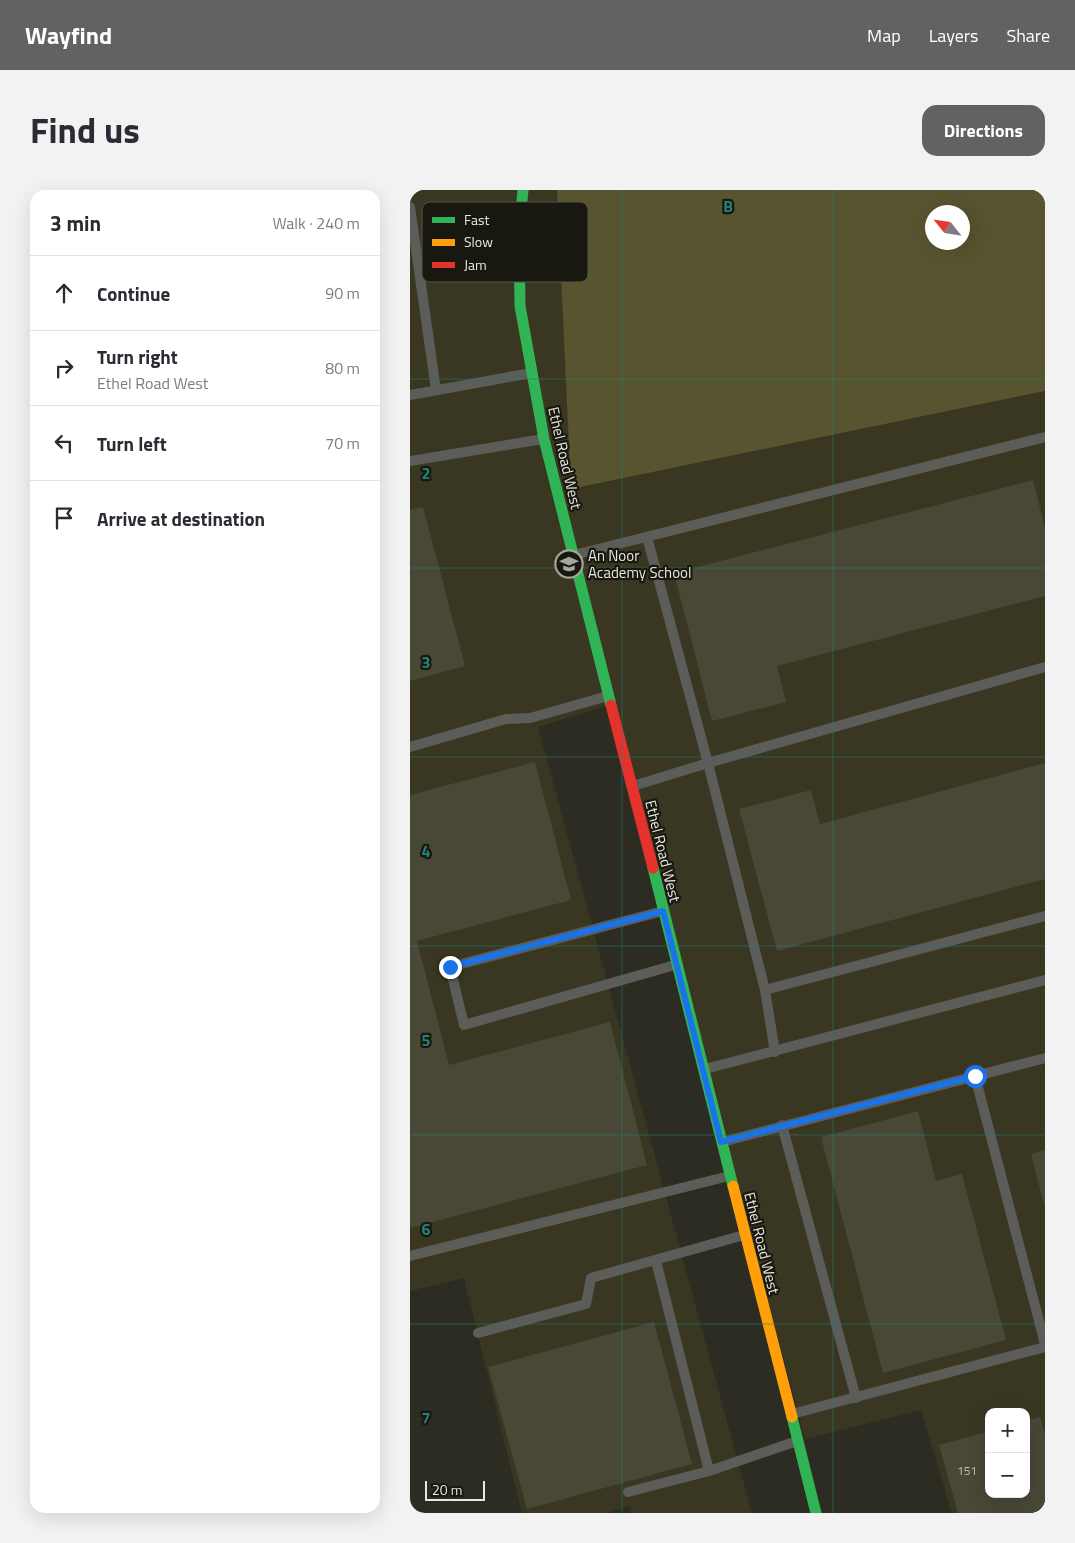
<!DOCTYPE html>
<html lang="en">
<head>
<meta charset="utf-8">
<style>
	body { margin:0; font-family:"Titillium Web",sans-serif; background:#f2f2f3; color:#2b2b33 }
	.controls { position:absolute; right:15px; bottom:15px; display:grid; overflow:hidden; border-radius:10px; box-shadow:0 5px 20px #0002 }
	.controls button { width:45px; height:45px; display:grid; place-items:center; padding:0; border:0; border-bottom:1px solid #e1e1e2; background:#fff; color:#2b2b33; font:25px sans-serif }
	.compass { position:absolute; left:515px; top:15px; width:45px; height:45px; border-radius:50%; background:#fff; box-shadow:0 5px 20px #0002; rotate:300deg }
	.scale { position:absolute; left:15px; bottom:12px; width:60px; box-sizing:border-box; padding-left:5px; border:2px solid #e9e8de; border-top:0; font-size:14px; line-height:18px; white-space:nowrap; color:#e9e8de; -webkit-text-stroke:4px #181810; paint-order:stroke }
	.stop { position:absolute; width:15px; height:15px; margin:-11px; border:4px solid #1a73e8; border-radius:50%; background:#fff }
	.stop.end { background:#1a73e8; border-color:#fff; box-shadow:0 1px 5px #0008 }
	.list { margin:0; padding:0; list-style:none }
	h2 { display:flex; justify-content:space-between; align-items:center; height:65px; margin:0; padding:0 20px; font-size:21px }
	h2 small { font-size:16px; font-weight:400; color:#7c7c81 }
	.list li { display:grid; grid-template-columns:32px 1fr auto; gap:15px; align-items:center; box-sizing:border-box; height:75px; padding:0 20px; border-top:1px solid #e1e1e2 }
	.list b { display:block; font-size:19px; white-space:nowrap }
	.list p { margin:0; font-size:16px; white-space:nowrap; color:#7c7c81 }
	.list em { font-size:16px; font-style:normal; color:#7c7c81 }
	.icon { flex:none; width:28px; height:28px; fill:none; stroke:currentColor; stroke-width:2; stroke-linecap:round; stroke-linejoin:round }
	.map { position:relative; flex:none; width:635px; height:1323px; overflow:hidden; border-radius:15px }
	header { display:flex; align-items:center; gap:30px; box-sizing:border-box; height:70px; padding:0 25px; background:#636263; color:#fff }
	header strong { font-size:24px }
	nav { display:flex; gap:28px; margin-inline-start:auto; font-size:18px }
	.intro { display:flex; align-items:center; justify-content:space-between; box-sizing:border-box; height:120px; padding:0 30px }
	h1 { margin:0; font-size:35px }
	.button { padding:12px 22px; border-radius:15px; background:#636263; color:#fff; font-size:18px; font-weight:700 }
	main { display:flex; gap:30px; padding:0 30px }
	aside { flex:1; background:#fff; border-radius:15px; box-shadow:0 5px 20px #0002 }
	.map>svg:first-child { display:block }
	.built { fill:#393722; fill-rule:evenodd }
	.green { fill:#57542f; fill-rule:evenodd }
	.building { fill:#494736 }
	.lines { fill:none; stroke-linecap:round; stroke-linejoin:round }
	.lane { stroke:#5c5c58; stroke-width:10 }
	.fast { stroke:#30b455; stroke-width:11 }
	.slow { stroke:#ff9f0a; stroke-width:11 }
	.jam { stroke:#e5322d; stroke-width:11 }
	.route { stroke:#1a73e8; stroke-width:6 }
	.grid { fill:none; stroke:#258179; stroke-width:1; stroke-opacity:0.55 }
	.labels { text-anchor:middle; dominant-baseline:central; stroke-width:4.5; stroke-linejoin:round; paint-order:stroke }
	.number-label { font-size:12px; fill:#c1c0b4 }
	.street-label { font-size:15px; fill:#e9e8de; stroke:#181810 }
	.poi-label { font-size:15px; fill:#e9e8de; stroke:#181810; text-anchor:start }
	.key { fill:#181810; stroke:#57564e; stroke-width:1 }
	.key-label { font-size:14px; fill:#e9e8de }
	.grid-label { font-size:16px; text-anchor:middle; font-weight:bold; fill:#258179; stroke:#181810; stroke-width:4.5; stroke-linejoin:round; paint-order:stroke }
</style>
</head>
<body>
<header>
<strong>Wayfind</strong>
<nav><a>Map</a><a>Layers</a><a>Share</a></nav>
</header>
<div class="intro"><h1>Find us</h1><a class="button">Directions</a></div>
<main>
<aside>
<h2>3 min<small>Walk · 240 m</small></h2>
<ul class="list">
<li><svg class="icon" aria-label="ahead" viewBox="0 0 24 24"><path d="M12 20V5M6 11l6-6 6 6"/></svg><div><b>Continue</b></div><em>90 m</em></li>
<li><svg class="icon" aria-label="right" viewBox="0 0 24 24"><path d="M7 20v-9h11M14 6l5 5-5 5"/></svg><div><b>Turn right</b><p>Ethel Road West</p></div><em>80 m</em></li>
<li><svg class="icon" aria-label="left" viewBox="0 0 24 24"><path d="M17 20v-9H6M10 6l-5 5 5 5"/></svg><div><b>Turn left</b></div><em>70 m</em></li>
<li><svg class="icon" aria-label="arrive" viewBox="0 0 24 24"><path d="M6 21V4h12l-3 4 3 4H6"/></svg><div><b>Arrive at destination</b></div></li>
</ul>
</aside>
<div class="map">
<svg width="635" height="1323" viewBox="0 0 635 1323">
	<rect width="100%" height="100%" fill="#2d2c23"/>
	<path class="built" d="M0,0H147L162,299L635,201V1323H542L511,1220L395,1249L200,515L128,537L342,1323H221L219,1316L197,1323H112L54,1088L0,1101ZM579,1222H616V1304H579Z"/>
	<path class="green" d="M147,0H635V201L161,299ZM522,22H552V52H522Z"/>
	<g class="building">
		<polygon points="623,290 635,338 635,406 367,476 376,512 302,531 264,383"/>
		<polygon points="13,317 55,476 0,491 0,320"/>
		<polygon points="125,572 161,710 7,751 39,875 200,832 237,975 0,1038 0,605"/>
		<polygon points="635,573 635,689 367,761 329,619 401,600 410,634"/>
		<polygon points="508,921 526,991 552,984 596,1150 473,1183 411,947"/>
		<polygon points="635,960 635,1014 634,1014 621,964"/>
		<polygon points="244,1132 282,1274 117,1319 78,1177"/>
		<polygon points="630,1227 635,1245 635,1323 548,1323 529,1255 579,1241 579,1304 616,1304 616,1231"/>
	</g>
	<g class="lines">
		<g class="lane">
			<polyline points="0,17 26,200"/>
			<polyline points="0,205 121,183"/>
			<polyline points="0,271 133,249"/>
			<polyline points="237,347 298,573 635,477"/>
			<polyline points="164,365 635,247"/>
			<polyline points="0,557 96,529 120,528 198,506"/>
			<polyline points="223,596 298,573 355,800"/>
			<polyline points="253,721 40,777 54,835 265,775"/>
			<polyline points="365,862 355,800 635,726"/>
			<polyline points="295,879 635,790"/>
			<polyline points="565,886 635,1154"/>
			<polyline points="372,935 446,1208"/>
			<polyline points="312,952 635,868"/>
			<polyline points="0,1066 319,986"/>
			<polyline points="68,1143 176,1114 181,1088 334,1045"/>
			<polyline points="382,1224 635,1157"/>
			<polyline points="299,1281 387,1251"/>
			<polyline points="218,1302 299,1281 246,1071"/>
		</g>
		<g class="fast">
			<polyline points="113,0 109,42 110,116 134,249 201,515"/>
			<polyline points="243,678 323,996"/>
			<polyline points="382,1227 406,1323"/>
		</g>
		<polyline class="slow" points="323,996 382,1227"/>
		<polyline class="jam" points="201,515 243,678"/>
	</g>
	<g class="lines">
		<polyline class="route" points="40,777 253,721 311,952 565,886"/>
	</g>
	<path class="grid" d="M212,0V1323M423,0V1323M0,189H635M0,378H635M0,567H635M0,756H635M0,945H635M0,1134H635"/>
	<defs>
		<g id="school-ring" transform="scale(1.4375)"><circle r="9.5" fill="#181810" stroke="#a7a69d" stroke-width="1.5"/><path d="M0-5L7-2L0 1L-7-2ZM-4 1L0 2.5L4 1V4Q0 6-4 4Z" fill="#a7a69d"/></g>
	</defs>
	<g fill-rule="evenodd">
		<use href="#school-ring" x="159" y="374"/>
	</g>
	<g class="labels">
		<g class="number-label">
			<text x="557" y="1280">151</text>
		</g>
		<g class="street-label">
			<text transform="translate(155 268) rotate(77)">Ethel Road West</text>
			<text transform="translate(253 661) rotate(76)">Ethel Road West</text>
			<text transform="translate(352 1053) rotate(76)">Ethel Road West</text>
		</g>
		<g class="poi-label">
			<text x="178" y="365">An Noor<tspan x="178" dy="17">Academy School</tspan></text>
		</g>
	</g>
	<rect x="12" y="12" width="166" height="80" rx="8" class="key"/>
	<rect x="22" y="27" width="23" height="6" fill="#30b455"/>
	<rect x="22" y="49" width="23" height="7" fill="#ff9f0a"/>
	<rect x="22" y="72" width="23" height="6" fill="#e5322d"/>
	<g class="key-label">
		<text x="54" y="35">Fast</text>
		<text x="54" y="57">Slow</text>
		<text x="54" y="80">Jam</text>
	</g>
	<g class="grid-label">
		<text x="318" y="22">B</text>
		<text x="16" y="289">2</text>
		<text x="16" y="478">3</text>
		<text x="16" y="667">4</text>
		<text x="16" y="856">5</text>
		<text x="16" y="1045">6</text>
		<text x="16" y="1234">7</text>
	</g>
</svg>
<div class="controls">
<button>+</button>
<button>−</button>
</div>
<svg class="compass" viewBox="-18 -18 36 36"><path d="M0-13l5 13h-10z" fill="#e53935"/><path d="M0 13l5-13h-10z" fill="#7c7c81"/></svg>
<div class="scale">20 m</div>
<div class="stop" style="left:565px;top:886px"></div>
<div class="stop end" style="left:40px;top:777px"></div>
</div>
</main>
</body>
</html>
